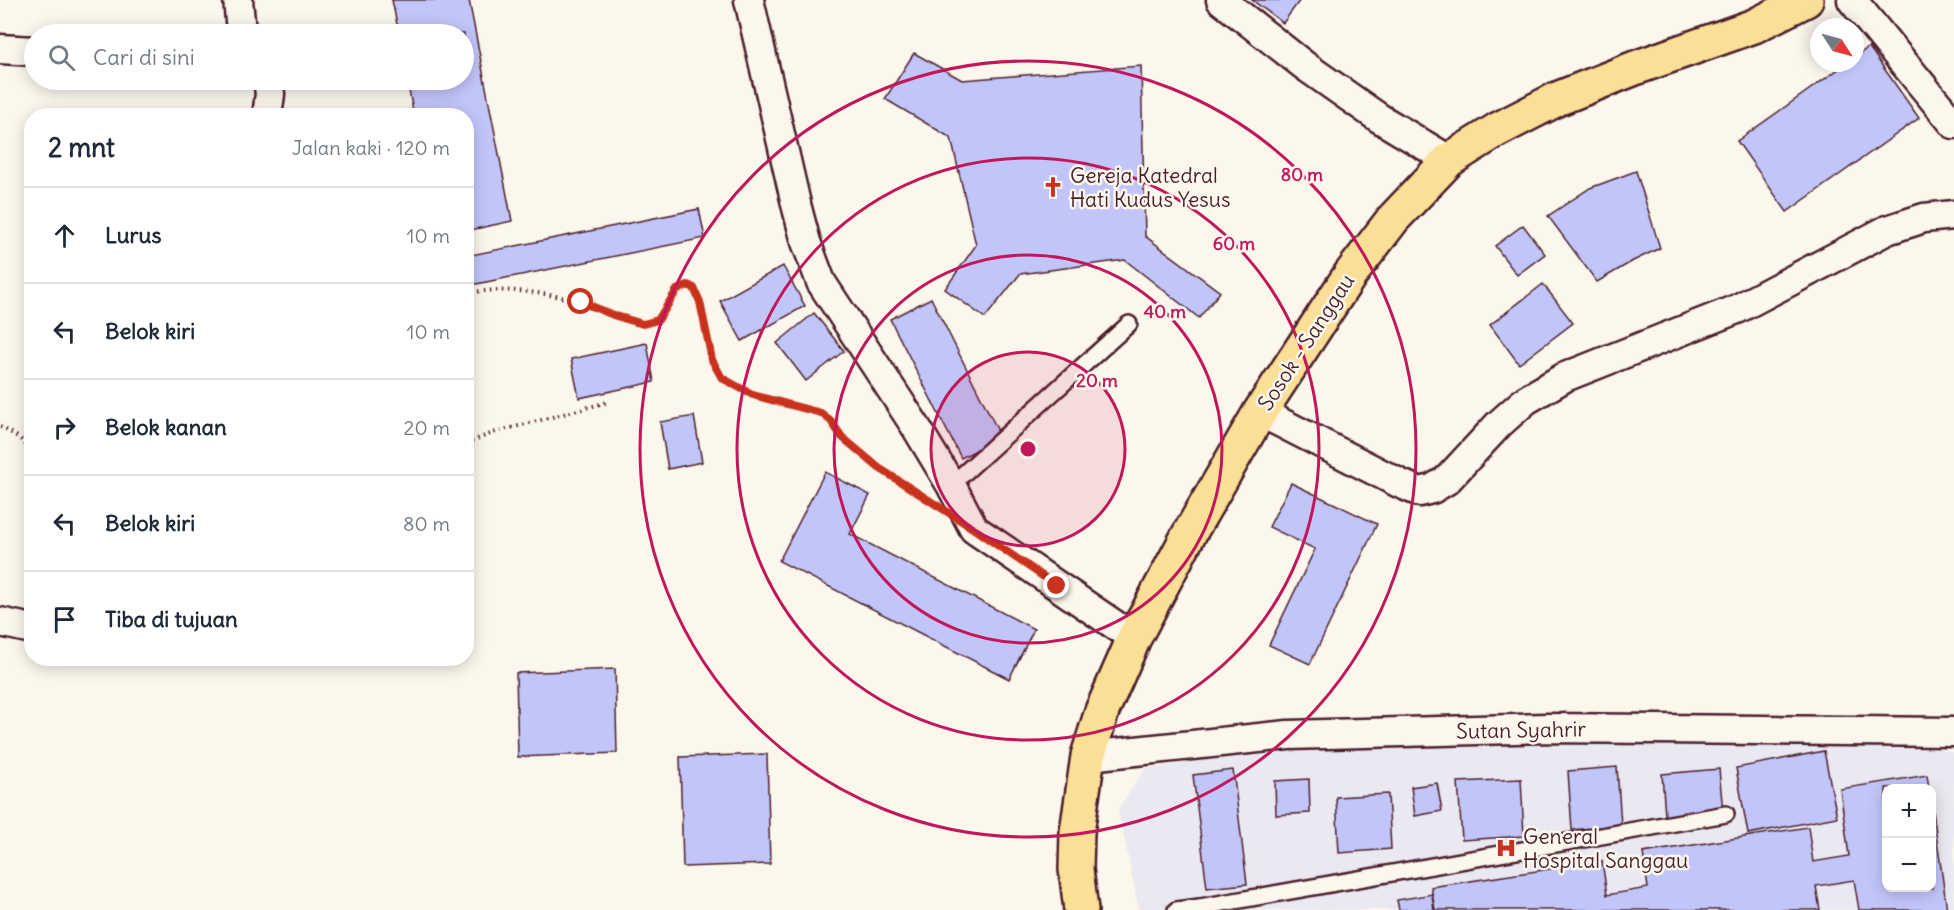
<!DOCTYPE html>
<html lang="id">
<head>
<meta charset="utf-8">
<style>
	body { margin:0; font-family:Delius,sans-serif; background:#f6f6f7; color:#1f2937 }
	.controls { position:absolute; right:18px; bottom:18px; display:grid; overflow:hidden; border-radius:12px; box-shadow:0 3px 15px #0003 }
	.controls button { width:54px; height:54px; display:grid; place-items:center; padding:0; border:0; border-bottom:2px solid #e0e1e3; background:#fff; color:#1f2937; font:30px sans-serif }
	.compass { position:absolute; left:1810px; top:18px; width:54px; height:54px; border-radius:50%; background:#fff; box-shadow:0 3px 15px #0003; rotate:126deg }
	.stop { position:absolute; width:18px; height:18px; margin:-14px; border:4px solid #c8321e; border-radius:50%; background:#fff }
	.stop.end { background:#c8321e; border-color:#fff; box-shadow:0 2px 6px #0008 }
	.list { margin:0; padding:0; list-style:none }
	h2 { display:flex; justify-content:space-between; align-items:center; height:78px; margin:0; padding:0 24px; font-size:26px }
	h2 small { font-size:20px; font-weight:400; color:#747a83 }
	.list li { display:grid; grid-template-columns:39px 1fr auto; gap:18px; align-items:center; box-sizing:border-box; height:96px; padding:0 24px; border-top:2px solid #e0e1e3 }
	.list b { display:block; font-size:22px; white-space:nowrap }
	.list em { font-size:20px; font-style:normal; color:#747a83 }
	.icon { flex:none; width:33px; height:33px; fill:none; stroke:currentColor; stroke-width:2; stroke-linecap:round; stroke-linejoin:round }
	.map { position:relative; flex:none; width:1954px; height:910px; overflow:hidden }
	.search { position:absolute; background:#fff; box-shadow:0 3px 15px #0003; left:24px; top:24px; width:450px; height:66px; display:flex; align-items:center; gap:15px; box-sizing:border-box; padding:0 21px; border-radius:33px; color:#747a83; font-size:22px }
	.panel { position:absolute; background:#fff; box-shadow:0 3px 15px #0003; left:24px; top:108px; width:450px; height:558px; border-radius:24px }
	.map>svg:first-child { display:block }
	.built { fill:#eae8f0; fill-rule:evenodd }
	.building { fill:#c2c5f8; stroke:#4a1f2b; stroke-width:1.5 }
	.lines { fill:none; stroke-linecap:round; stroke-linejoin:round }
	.service-casing { stroke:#4a1f2b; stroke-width:20 }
	.minor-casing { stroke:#4a1f2b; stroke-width:33 }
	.trunk-casing { stroke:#4a1f2b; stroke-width:38 }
	.path { stroke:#4a1f2b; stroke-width:4; stroke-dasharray:1.5 4.5; stroke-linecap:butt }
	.service { stroke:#fbf7ec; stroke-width:15 }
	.minor { stroke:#fbf7ec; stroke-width:28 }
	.trunk { stroke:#fbdf96; stroke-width:33 }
	.route { stroke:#c8321e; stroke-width:8 }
	.ring { fill:none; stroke:#c2185b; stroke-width:3 }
	.labels { text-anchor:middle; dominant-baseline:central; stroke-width:5; stroke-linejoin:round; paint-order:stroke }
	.poi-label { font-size:21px; fill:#4a1f2b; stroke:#fbf7ec; text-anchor:start }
	.street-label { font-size:21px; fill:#4a1f2b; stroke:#fbf7ec }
	.centre { fill:#c2185b; stroke:#fbf7ec; stroke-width:3 }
	.ring-label { font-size:18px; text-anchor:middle; font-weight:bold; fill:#c2185b; stroke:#fbf7ec; stroke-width:5; stroke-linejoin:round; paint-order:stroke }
</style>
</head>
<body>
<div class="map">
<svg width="1954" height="910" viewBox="0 0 1954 910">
	<rect width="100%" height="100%" fill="#fbf7ec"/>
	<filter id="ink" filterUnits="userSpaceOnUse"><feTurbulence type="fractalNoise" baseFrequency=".0167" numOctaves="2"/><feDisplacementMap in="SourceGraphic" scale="12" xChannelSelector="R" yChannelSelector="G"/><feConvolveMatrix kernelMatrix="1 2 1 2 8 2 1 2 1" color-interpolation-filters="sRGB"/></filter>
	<g filter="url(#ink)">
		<path class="built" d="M1325,742L1923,744L1954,753V910H1139L1118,809L1145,769ZM1886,788H1932V888H1886Z"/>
		<g class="building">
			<polygon points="392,0 469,0 512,221 466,231 466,116 414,116 407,80 464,80 464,34 399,34"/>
			<polygon points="1252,0 1300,0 1283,23"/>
			<polygon points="1869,47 1919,118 1787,212 1737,141 1847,63 1855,63 1855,57"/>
			<polygon points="914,53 962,80 1141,66 1145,236 1220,292 1199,318 1125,260 1020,274 985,318 945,289 976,245 951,138 885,99"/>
			<polygon points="1636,171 1660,248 1633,261 1597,282 1548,216 1590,188"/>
			<polygon points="699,209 705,238 466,286 466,256"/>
			<polygon points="1523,225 1545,254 1517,275 1495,246"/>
			<polygon points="466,236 471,255 466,256"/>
			<polygon points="783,266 805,306 742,341 720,301"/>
			<polygon points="1543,284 1573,323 1519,364 1490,325"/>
			<polygon points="931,298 1001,437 961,458 890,319"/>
			<polygon points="814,313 844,351 806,381 777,343"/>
			<polygon points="647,343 654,382 579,398 571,359"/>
			<polygon points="694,416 702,462 668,469 660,422"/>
			<polygon points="825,472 870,495 850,534 1034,629 1009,679 779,561"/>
			<polygon points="1291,483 1377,524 1310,664 1269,645 1315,549 1269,527"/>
			<polygon points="615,669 617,753 518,757 516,673"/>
			<polygon points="1824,751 1837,817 1748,834 1736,768"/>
			<polygon points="767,754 770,864 683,867 680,757"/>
			<polygon points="1617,767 1621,825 1572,830 1568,771"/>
			<polygon points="1719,769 1723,812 1665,816 1662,774"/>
			<polygon points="1233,770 1247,884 1207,888 1193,775"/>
			<polygon points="1927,775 1929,788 1886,788 1886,888 1932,888 1932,804 1947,910 1859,910 1854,880 1816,886 1820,910 1435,910 1431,887 1602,861 1607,895 1648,888 1643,853 1808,827 1813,862 1849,856 1840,789"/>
			<polygon points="1309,779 1310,813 1276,815 1275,781"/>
			<polygon points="1521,779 1524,836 1462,840 1458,782"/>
			<polygon points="1437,783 1442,811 1415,816 1411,787"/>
			<polygon points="1388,794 1391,849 1339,853 1336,797"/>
			<polygon points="1432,894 1434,910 1399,910 1397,900"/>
		</g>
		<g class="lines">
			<g class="service-casing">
				<g id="service">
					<polyline points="951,485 1129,324"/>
					<polyline points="1200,907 1726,814"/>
					<polyline points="1176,910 1200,907 1200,910"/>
				</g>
			</g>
			<g class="minor-casing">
				<g id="minor">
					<polyline points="238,0 241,31 243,34"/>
					<polyline points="749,0 797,208 806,242 821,282 916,427 951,485 974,529 1134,638"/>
					<polyline points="1221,0 1305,66 1379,118 1449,160"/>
					<polyline points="1852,0 1954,124"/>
					<polyline points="0,49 34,51"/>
					<polyline points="267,116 270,94 268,80"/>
					<polyline points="1260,412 1399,483 1420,492 1432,489 1447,480 1499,424 1526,400 1565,377 1737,309 1887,230 1924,218 1954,215"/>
					<polyline points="0,622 32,629"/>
					<polyline points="1088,756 1288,735 1402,732 1547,728 1954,732"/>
				</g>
			</g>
			<g class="trunk-casing">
				<polyline id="trunk" points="1081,910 1076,869 1077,832 1088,756 1102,711 1134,638 1188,536 1260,412 1350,275 1393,219 1449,160 1497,130 1557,99 1635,68 1754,26 1806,0"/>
			</g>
			<g class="path">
				<path d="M466,293C503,287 545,292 581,302C597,307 630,326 646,324C664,320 666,304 676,292C678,288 684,287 688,285L694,288L700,302L712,360L722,378L753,395L821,413L831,421L842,437L862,454L879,468L920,495"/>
				<path d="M0,427C15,434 25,440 32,455"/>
				<polyline points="466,443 496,432 608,402"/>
			</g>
			<use href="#service" class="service"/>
			<use href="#minor" class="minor"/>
			<use href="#trunk" class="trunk"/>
		</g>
	</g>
	<g class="lines" filter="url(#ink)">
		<polyline class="route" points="581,302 616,316 643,324 658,320 677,290 688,285 694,288 700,302 712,360 722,378 753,395 821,413 831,421 842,437 879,468 974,529 1057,586"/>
	</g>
	<circle cx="1028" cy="449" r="97" fill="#c2185b" fill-opacity=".12"/>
	<g class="ring">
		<circle cx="1028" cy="449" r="97"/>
		<circle cx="1028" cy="449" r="194"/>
		<circle cx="1028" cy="449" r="291"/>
		<circle cx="1028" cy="449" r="388"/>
	</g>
	<defs>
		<g id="church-bare" transform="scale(1.62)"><path d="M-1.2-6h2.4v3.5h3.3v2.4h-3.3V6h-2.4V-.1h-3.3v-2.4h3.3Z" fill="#c8321e" stroke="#fbf7ec" stroke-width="2.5" paint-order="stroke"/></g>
		<g id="hospital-bare" transform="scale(1.62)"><path d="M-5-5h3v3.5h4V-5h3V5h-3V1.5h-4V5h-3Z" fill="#c8321e" stroke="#fbf7ec" stroke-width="2.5" paint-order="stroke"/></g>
	</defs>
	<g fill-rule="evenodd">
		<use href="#church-bare" x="1053" y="187"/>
		<use href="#hospital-bare" x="1506" y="848"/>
	</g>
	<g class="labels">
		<g class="poi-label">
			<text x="1070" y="175">Gereja Katedral<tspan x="1070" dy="24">Hati Kudus Yesus</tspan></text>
			<text x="1523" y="836">General<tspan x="1523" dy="24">Hospital Sanggau</tspan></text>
		</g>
		<g class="street-label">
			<text transform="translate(1306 342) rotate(-57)">Sosok - Sanggau</text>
			<text transform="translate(1521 730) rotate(-1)">Sutan Syahrir</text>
		</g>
	</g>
	<circle cx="1028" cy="449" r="9" class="centre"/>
	<g class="ring-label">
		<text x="1302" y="181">80 m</text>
		<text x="1234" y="250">60 m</text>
		<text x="1165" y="318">40 m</text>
		<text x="1097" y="387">20 m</text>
	</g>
</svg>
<div class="controls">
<button>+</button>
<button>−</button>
</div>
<svg class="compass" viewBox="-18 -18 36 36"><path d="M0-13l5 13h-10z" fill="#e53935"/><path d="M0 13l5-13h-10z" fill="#747a83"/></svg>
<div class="stop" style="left:581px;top:302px"></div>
<div class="stop end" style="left:1057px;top:586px"></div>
<div class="search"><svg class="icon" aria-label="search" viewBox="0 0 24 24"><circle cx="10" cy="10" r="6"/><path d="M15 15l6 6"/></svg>Cari di sini</div>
<section class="panel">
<h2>2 mnt<small>Jalan kaki · 120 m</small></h2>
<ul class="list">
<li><svg class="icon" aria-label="ahead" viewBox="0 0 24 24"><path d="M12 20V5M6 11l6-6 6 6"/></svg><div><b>Lurus</b></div><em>10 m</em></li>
<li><svg class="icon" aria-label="left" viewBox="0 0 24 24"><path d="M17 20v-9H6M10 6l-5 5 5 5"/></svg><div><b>Belok kiri</b></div><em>10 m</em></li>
<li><svg class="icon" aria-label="right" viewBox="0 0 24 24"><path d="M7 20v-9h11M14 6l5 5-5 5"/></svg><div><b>Belok kanan</b></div><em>20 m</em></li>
<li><svg class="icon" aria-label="left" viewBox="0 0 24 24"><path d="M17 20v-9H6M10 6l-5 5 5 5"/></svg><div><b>Belok kiri</b></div><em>80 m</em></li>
<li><svg class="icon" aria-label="arrive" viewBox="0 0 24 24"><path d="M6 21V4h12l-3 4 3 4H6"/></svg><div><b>Tiba di tujuan</b></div></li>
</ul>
</section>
</div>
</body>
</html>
